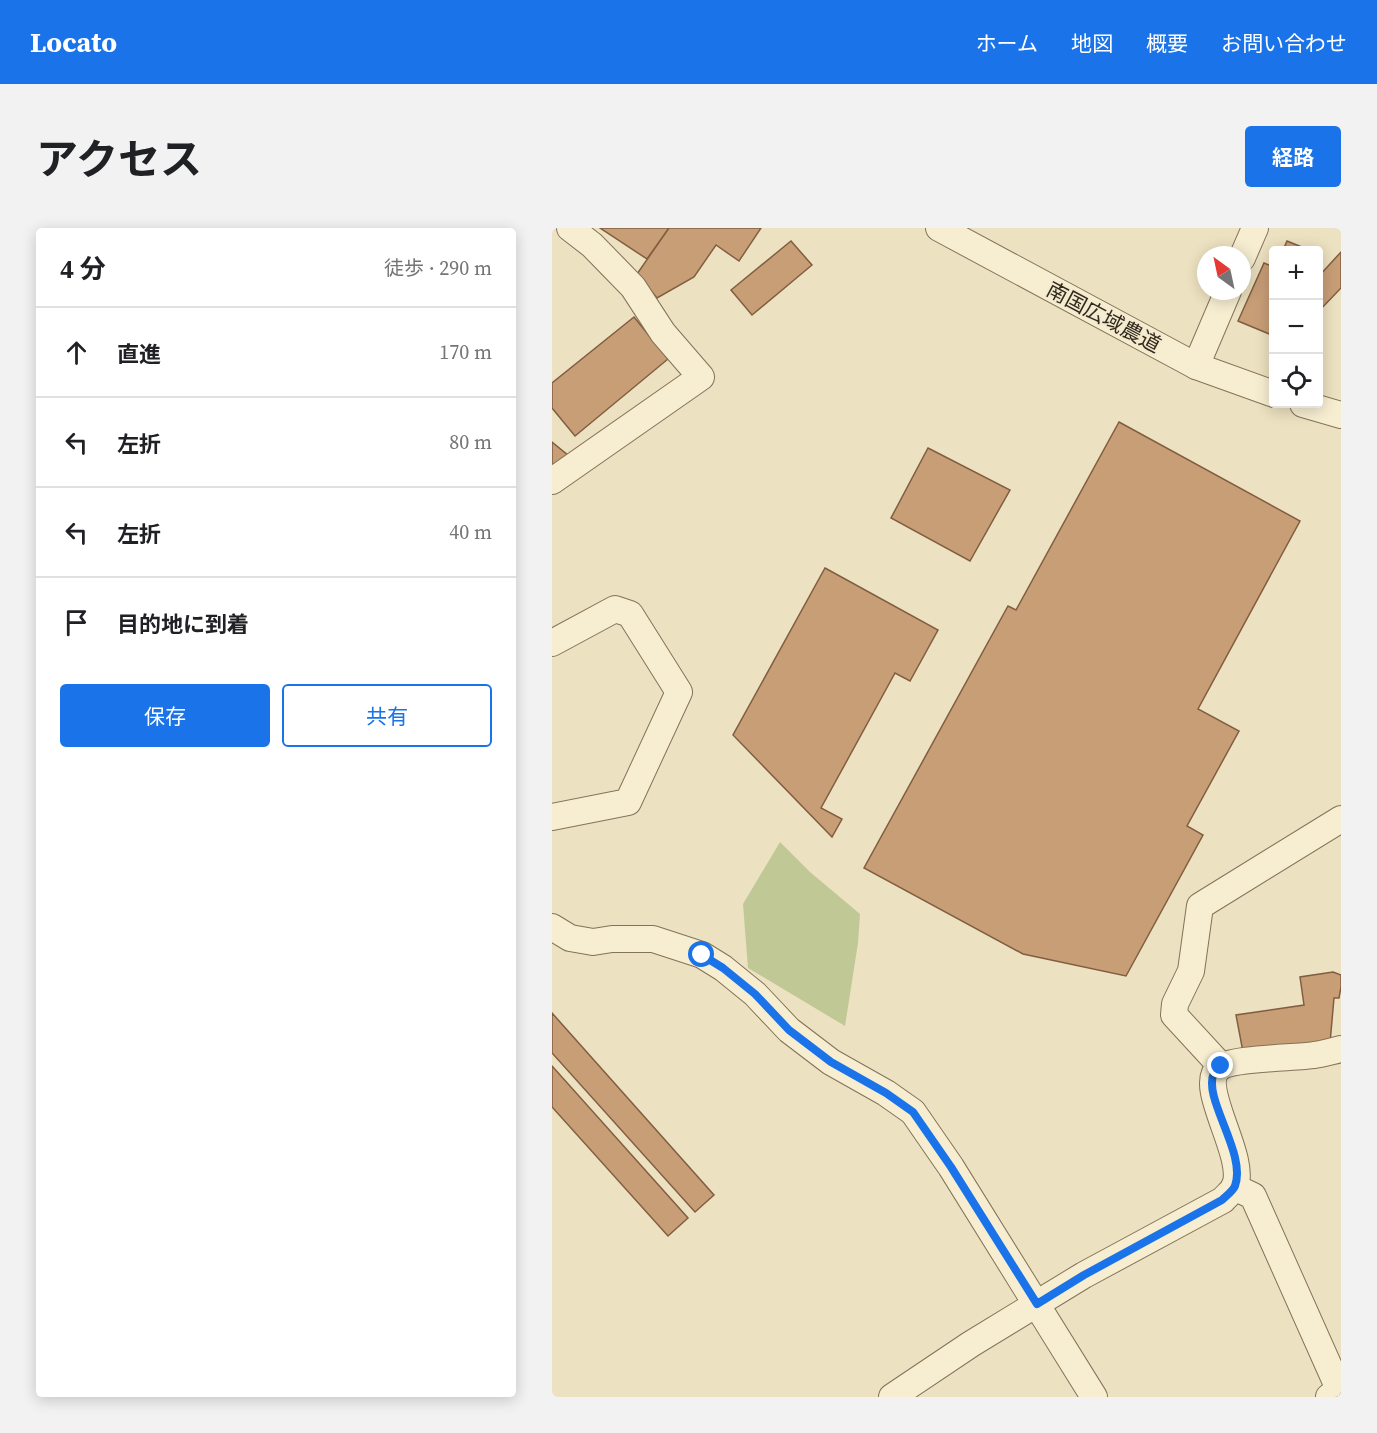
<!DOCTYPE html>
<html lang="ja">
<head>
<meta charset="utf-8">
<style>
	body { margin:0; font-family:"Source Serif 4","Noto Sans JP",serif; background:#f2f2f2; color:#202124 }
	.controls { position:absolute; right:18px; top:18px; display:grid; overflow:hidden; border-radius:6px; box-shadow:0 3px 15px #0003 }
	.controls button { width:54px; height:54px; display:grid; place-items:center; padding:0; border:0; border-bottom:2px solid #e0e0e0; background:#fff; color:#202124; font:30px sans-serif }
	.compass { position:absolute; left:645px; top:18px; width:54px; height:54px; border-radius:50%; background:#fff; box-shadow:0 3px 15px #0003; rotate:327deg }
	.stop { position:absolute; width:18px; height:18px; margin:-14px; border:4px solid #1a73e8; border-radius:50%; background:#fff }
	.stop.end { background:#1a73e8; border-color:#fff; box-shadow:0 2px 6px #0008 }
	.list { margin:0; padding:0; list-style:none }
	h2 { display:flex; justify-content:space-between; align-items:center; height:78px; margin:0; padding:0 24px; font-size:26px }
	h2 small { font-size:20px; font-weight:400; color:#757577 }
	.list li { display:grid; grid-template-columns:39px 1fr auto; gap:18px; align-items:center; box-sizing:border-box; height:90px; padding:0 24px; border-top:2px solid #e0e0e0 }
	.list b { display:block; font-size:22px; white-space:nowrap }
	.list em { font-size:20px; font-style:normal; color:#757577 }
	.actions { display:flex; gap:12px; padding:18px 24px }
	.actions a { flex:1; padding:14px 0; border:2px solid #1a73e8; border-radius:6px; text-align:center; font-size:21px; color:#1a73e8 }
	.actions .main { background:#1a73e8; color:#fff }
	.icon { flex:none; width:33px; height:33px; fill:none; stroke:currentColor; stroke-width:2; stroke-linecap:round; stroke-linejoin:round }
	.map { position:relative; flex:none; width:789px; height:1169px; overflow:hidden; border-radius:6px }
	header { display:flex; align-items:center; gap:36px; box-sizing:border-box; height:84px; padding:0 30px; background:#1a73e8; color:#fff }
	header strong { font-size:28px }
	nav { display:flex; gap:33px; margin-inline-start:auto; font-size:21px }
	.intro { display:flex; align-items:center; justify-content:space-between; box-sizing:border-box; height:144px; padding:0 36px }
	h1 { margin:0; font-size:42px }
	.button { padding:15px 27px; border-radius:6px; background:#1a73e8; color:#fff; font-size:21px; font-weight:700 }
	main { display:flex; gap:36px; padding:0 36px }
	aside { flex:1; background:#fff; border-radius:6px; box-shadow:0 3px 15px #0003 }
	.map>svg:first-child { display:block }
	.green { fill:#c0c995 }
	.building { fill:#c89e77; stroke:#825e40; stroke-width:1.5 }
	.lines { fill:none; stroke-linecap:round; stroke-linejoin:round }
	.minor-casing { stroke:#847259; stroke-width:28 }
	.minor { stroke:#f7eed2; stroke-width:26 }
	.route { stroke:#1a73e8; stroke-width:8 }
	.labels { text-anchor:middle; dominant-baseline:central; stroke-width:4.5; stroke-linejoin:round; paint-order:stroke }
	.street-label { font-size:21px; fill:#34291d; stroke:#f3ebcf }
</style>
</head>
<body>
<header>
<strong>Locato</strong>
<nav><a>ホーム</a><a>地図</a><a>概要</a><a>お問い合わせ</a></nav>
</header>
<div class="intro"><h1>アクセス</h1><a class="button">経路</a></div>
<main>
<aside>
<h2>4 分<small>徒歩 · 290 m</small></h2>
<ul class="list">
<li><svg class="icon" aria-label="ahead" viewBox="0 0 24 24"><path d="M12 20V5M6 11l6-6 6 6"/></svg><div><b>直進</b></div><em>170 m</em></li>
<li><svg class="icon" aria-label="left" viewBox="0 0 24 24"><path d="M17 20v-9H6M10 6l-5 5 5 5"/></svg><div><b>左折</b></div><em>80 m</em></li>
<li><svg class="icon" aria-label="left" viewBox="0 0 24 24"><path d="M17 20v-9H6M10 6l-5 5 5 5"/></svg><div><b>左折</b></div><em>40 m</em></li>
<li><svg class="icon" aria-label="arrive" viewBox="0 0 24 24"><path d="M6 21V4h12l-3 4 3 4H6"/></svg><div><b>目的地に到着</b></div></li>
</ul>
<div class="actions"><a class="main">保存</a><a>共有</a></div>
</aside>
<div class="map">
<svg width="789" height="1169" viewBox="0 0 789 1169">
	<rect width="100%" height="100%" fill="#ece1c0"/>
	<polygon class="green" points="228,614 258,644 308,686 306,715 293,798 196,740 191,676"/>
	<g class="building">
		<polygon points="48,0 117,0 95,31"/>
		<polygon points="117,0 209,0 187,33 164,17 142,49 105,70 85,46"/>
		<polygon points="239,13 260,37 200,87 179,62"/>
		<polygon points="735,13 757,22 731,22"/>
		<polygon points="789,24 789,60 766,84 766,49"/>
		<polygon points="712,35 722,39 722,108 686,93"/>
		<polygon points="82,89 116,131 23,208 0,180 0,155"/>
		<polygon points="567,194 748,293 646,481 687,503 635,598 651,607 574,748 471,726 312,640 456,378 464,382"/>
		<polygon points="0,214 17,228 0,240"/>
		<polygon points="376,220 458,262 418,333 339,290"/>
		<polygon points="273,340 386,402 358,453 343,445 269,580 290,591 280,609 181,507"/>
		<polygon points="781,744 789,747 789,759 787,770 782,770 778,815 691,824 684,787 752,777 748,749"/>
		<polygon points="0,785 162,967 143,984 0,825"/>
		<polygon points="0,838 136,990 116,1008 0,879"/>
	</g>
	<g class="lines">
		<g class="minor-casing">
			<g id="minor">
				<polyline points="387,0 644,138 722,166"/>
				<polyline points="690,30 703,0"/>
				<polyline points="644,138 676,63"/>
				<polyline points="751,176 789,187"/>
				<polyline points="0,253 149,149 111,105 81,59 40,17 18,0"/>
				<polyline points="0,415 63,381 78,386 127,464 76,574 0,589"/>
				<polyline points="0,699 18,710 41,714 60,711 101,711 150,727 171,740 203,766 237,802 279,834 334,865 361,884 399,939 542,1169"/>
				<polyline points="669,838 622,787 623,776 639,743 648,678 789,591"/>
				<polyline points="682,959 701,968 787,1161 777,1169"/>
				<path d="M340,1169L419,1116L532,1047L671,972C674,968 681,963 683,958C695,928 644,858 667,840C679,830 744,830 762,827C771,826 780,823 789,821"/>
			</g>
		</g>
		<use href="#minor" class="minor"/>
	</g>
	<g class="lines">
		<path class="route" d="M150,727L171,740L203,766L237,802L279,834L334,865L361,884L399,939L485,1076L532,1047L670,972C674,968 681,963 683,958C695,925 650,870 662,845C664,842 666,841 669,838"/>
	</g>
	<g class="labels">
		<g class="street-label">
			<text transform="translate(552 89) rotate(28)">南国広域農道</text>
		</g>
	</g>
</svg>
<div class="controls">
<button>+</button>
<button>−</button>
<button><svg class="icon" aria-label="locate" viewBox="0 0 24 24"><circle cx="12" cy="12" r="6"/><path d="M12 2v4M12 18v4M2 12h4M18 12h4"/></svg></button>
</div>
<svg class="compass" viewBox="-18 -18 36 36"><path d="M0-13l5 13h-10z" fill="#e53935"/><path d="M0 13l5-13h-10z" fill="#757577"/></svg>
<div class="stop" style="left:150px;top:727px"></div>
<div class="stop end" style="left:669px;top:838px"></div>
</div>
</main>
</body>
</html>
